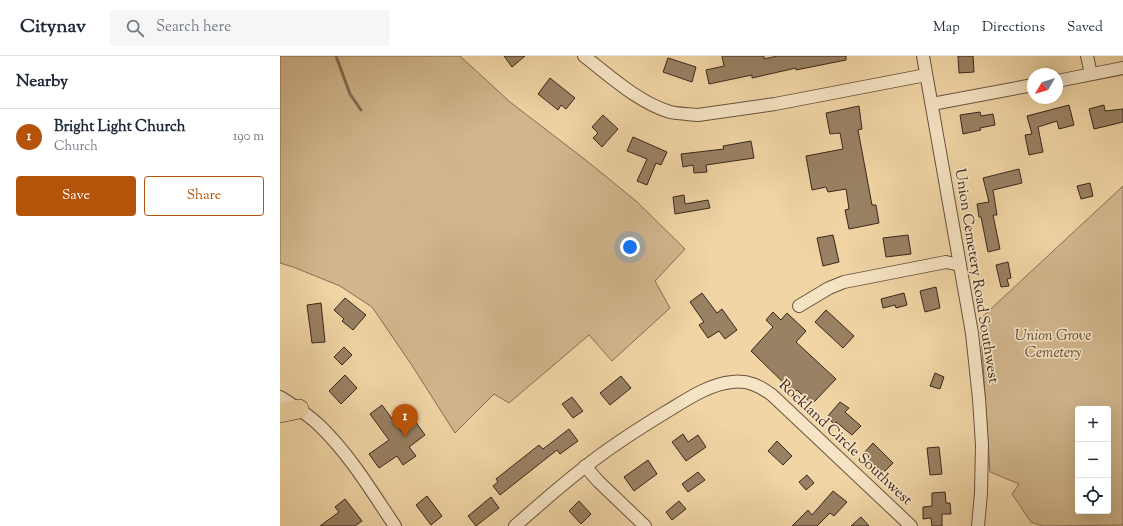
<!DOCTYPE html>
<html lang="en">
<head>
<meta charset="utf-8">
<style>
	body { margin:0; font-family:"Sorts Mill Goudy",serif; background:#f6f6f7; color:#1f2937 }
	.controls { position:absolute; right:12px; bottom:12px; display:grid; overflow:hidden; border-radius:4px; box-shadow:0 4px 16px #0002 }
	.controls button { width:36px; height:36px; display:grid; place-items:center; padding:0; border:0; border-bottom:1px solid #e0e1e3; background:#fff; color:#1f2937; font:20px sans-serif }
	.compass { position:absolute; left:747px; top:12px; width:36px; height:36px; border-radius:50%; background:#fff; box-shadow:0 4px 16px #0002; rotate:232deg }
	.you { position:absolute; left:350px; top:191px; width:14px; height:14px; margin:-10px; border:3px solid #fff; border-radius:50%; background:#1a73e8; box-shadow:0 0 0 6px #1a73e833 }
	.badge { display:grid; place-items:center; width:26px; height:26px; border-radius:50%; background:#b45309; color:#fff; font-size:13px; font-weight:700 }
	.pin { position:absolute; translate:-50% -33px; filter:drop-shadow(0 1px 2px #0008) }
	.pin::after { content:''; position:absolute; top:21px; width:14px; height:12px; background:inherit; clip-path:polygon(0 0,100% 0,50% 100%) }
	.list { margin:0; padding:0; list-style:none }
	h2 { display:flex; justify-content:space-between; align-items:center; height:52px; margin:0; padding:0 16px; font-size:17px }
	h2 small { font-size:13px; font-weight:400; color:#747a83 }
	.list li { display:grid; grid-template-columns:26px 1fr auto; gap:12px; align-items:center; box-sizing:border-box; height:56px; padding:0 16px; border-top:1px solid #e0e1e3 }
	.list b { display:block; font-size:15px; white-space:nowrap }
	.list p { margin:0; font-size:13px; white-space:nowrap; color:#747a83 }
	.list em { font-size:13px; font-style:normal; color:#747a83 }
	.actions { display:flex; gap:8px; padding:12px 16px }
	.actions a { flex:1; padding:9px 0; border:1px solid #b45309; border-radius:4px; text-align:center; font-size:14px; color:#b45309 }
	.actions .main { background:#b45309; color:#fff }
	.icon { flex:none; width:22px; height:22px; fill:none; stroke:currentColor; stroke-width:2; stroke-linecap:round; stroke-linejoin:round }
	.map { position:relative; flex:none; width:843px; height:470px; overflow:hidden }
	header { display:flex; align-items:center; gap:24px; box-sizing:border-box; height:56px; padding:0 20px; background:#fff; border-bottom:1px solid #e0e1e3 }
	header strong { font-size:19px }
	nav { display:flex; gap:22px; margin-inline-start:auto; font-size:14px }
	.search { width:280px; height:36px; background:#f6f6f7; display:flex; align-items:center; gap:10px; box-sizing:border-box; padding:0 14px; border-radius:4px; color:#747a83; font-size:15px }
	main { display:flex }
	aside { flex:1; background:#fff }
	.map>svg:first-child { display:block }
	.green { fill:#d2b78e; stroke:#866e55; fill-rule:evenodd }
	.lines { fill:none; stroke-linecap:round; stroke-linejoin:round }
	.stream { stroke:#826c52; stroke-width:3 }
	.building { fill:#998163; stroke:#39261c }
	.street-casing { stroke:#67523e; stroke-width:14 }
	.primary-casing { stroke:#39261c; stroke-width:20 }
	.street { stroke:#f6e4c4; stroke-width:12 }
	.primary { stroke:#f1d5a5; stroke-width:19 }
	.labels { text-anchor:middle; dominant-baseline:central; stroke-width:3.5; stroke-linejoin:round; paint-order:stroke }
	.street-label { font-size:15px; fill:#39261c; stroke:#f6e4c4 }
	.park-label { font-size:15px; font-style:italic; fill:#5f4a38; stroke:#f6e4c4 }
</style>
</head>
<body>
<header>
<strong>Citynav</strong>
<div class="search"><svg class="icon" aria-label="search" viewBox="0 0 24 24"><circle cx="10" cy="10" r="6"/><path d="M15 15l6 6"/></svg>Search here</div>
<nav><a>Map</a><a>Directions</a><a>Saved</a></nav>
</header>
<main>
<aside>
<h2>Nearby<small></small></h2>
<ul class="list">
<li><span class="badge">1</span><div><b>Bright Light Church</b><p>Church</p></div><em>190 m</em></li>
</ul>
<div class="actions"><a class="main">Save</a><a>Share</a></div>
</aside>
<div class="map">
<svg width="843" height="470" viewBox="0 0 843 470">
	<rect width="100%" height="100%" fill="#f1d5a5"/>
	<filter id="stains"><feTurbulence type="fractalNoise" baseFrequency=".005" numOctaves="4"/><feColorMatrix values="0 0 0 0 .2 0 0 0 0 .09 0 0 0 0 .02 0 0 0 .5 -.17"/></filter>
	<radialGradient id="worn" r=".72"><stop offset=".6" stop-color="#630" stop-opacity="0"/><stop offset="1" stop-color="#630" stop-opacity=".3"/></radialGradient>
	<g class="green">
		<polygon points="0,0 180,0 230,46 307,105 356,145 405,193 375,225 390,252 332,305 309,279 229,347 214,338 175,377 131,308 92,251 60,230 13,211 0,207"/>
		<path d="M843,130V469L763,470L751,466L732,438L739,428L710,416L700,263ZM798,353H828V455H798Z"/>
	</g>
	<g class="lines">
		<polyline class="stream" points="56,0 70,38 81,54"/>
	</g>
	<g class="building">
		<polygon points="224,0 245,0 232,11"/>
		<polygon points="442,0 484,0 484,3 497,0 566,0 566,4 516,14 516,12 472,22 472,19 429,28 426,14 444,10"/>
		<polygon points="678,0 693,0 694,16 679,17"/>
		<polygon points="388,2 416,11 412,26 383,16"/>
		<polygon points="270,22 295,42 286,53 281,49 278,54 258,38"/>
		<polygon points="789,49 794,69 779,73 777,65 758,71 763,96 749,99 745,79 752,78 747,60"/>
		<polygon points="824,49 825,55 843,53 843,66 814,73 809,53"/>
		<polygon points="579,50 582,73 578,74 592,149 596,149 599,167 569,173 565,154 569,153 566,133 548,136 546,131 532,134 526,100 563,93 560,77 550,78 546,57"/>
		<polygon points="700,56 701,60 713,58 715,69 700,72 701,74 683,78 680,59"/>
		<polygon points="323,59 338,73 322,91 313,82 318,77 312,71"/>
		<polygon points="353,81 387,96 381,109 376,107 367,129 357,125 367,103 347,95"/>
		<polygon points="471,85 474,102 426,109 427,116 414,117 413,109 403,111 401,98 444,93 443,90"/>
		<polygon points="739,113 742,127 713,134 717,159 713,159 720,193 708,196 701,161 699,161 697,148 709,146 703,122"/>
		<polygon points="810,127 813,140 801,143 797,130"/>
		<polygon points="404,139 405,148 428,144 430,152 395,158 393,141"/>
		<polygon points="553,179 559,206 543,210 537,182"/>
		<polygon points="628,179 631,198 606,201 603,182"/>
		<polygon points="728,206 731,222 727,223 729,230 721,231 716,209"/>
		<polygon points="656,231 660,252 645,256 640,235"/>
		<polygon points="422,237 437,257 442,253 457,274 445,283 439,275 428,282 419,269 424,266 410,246"/>
		<polygon points="624,237 627,249 616,252 615,249 603,252 601,243"/>
		<polygon points="65,242 86,259 73,274 62,265 64,263 54,254"/>
		<polygon points="41,247 45,286 32,287 27,249"/>
		<polygon points="546,254 574,280 563,292 535,266"/>
		<polygon points="493,256 501,264 507,257 526,275 516,286 556,323 532,348 517,334 514,337 471,295 493,271 486,264"/>
		<polygon points="64,291 72,299 62,309 54,301"/>
		<polygon points="655,317 664,321 660,333 650,330"/>
		<polygon points="65,319 77,332 61,348 49,335"/>
		<polygon points="341,320 351,332 330,349 320,337"/>
		<polygon points="292,341 303,355 293,362 282,348"/>
		<polygon points="560,346 569,352 565,356 581,370 572,379 556,366 554,368 547,361"/>
		<polygon points="102,349 121,375 135,365 145,379 129,391 136,400 123,409 117,400 99,412 89,398 109,384 90,358"/>
		<polygon points="289,373 298,385 280,398 277,394 220,439 213,430 218,426 216,423 259,389 263,393"/>
		<polygon points="403,378 408,386 418,379 426,391 406,405 392,386"/>
		<polygon points="497,385 512,400 503,409 488,395"/>
		<polygon points="593,387 613,407 603,417 583,398"/>
		<polygon points="659,391 662,418 650,419 647,392"/>
		<polygon points="368,404 377,418 354,435 344,421"/>
		<polygon points="418,416 425,424 408,436 402,428"/>
		<polygon points="527,419 534,427 526,434 519,426"/>
		<polygon points="553,435 567,446 554,460 550,457 537,470 512,470 528,454 532,459"/>
		<polygon points="665,436 666,447 670,447 671,458 662,458 662,470 652,470 651,462 643,463 643,451 652,450 652,437"/>
		<polygon points="147,440 162,460 151,469 136,449"/>
		<polygon points="211,441 219,452 196,470 188,460"/>
		<polygon points="65,443 82,465 75,470 40,470 59,456 55,451"/>
		<polygon points="299,445 311,458 301,468 289,455"/>
		<polygon points="399,445 406,453 392,464 386,456"/>
		<polygon points="581,461 589,470 571,470"/>
	</g>
	<g class="lines">
		<g class="street-casing">
			<g id="street">
				<path d="M304,0C330,20 359,47 390,56C399,58 409,58 418,59L495,48L646,19"/>
				<polyline points="643,0 692,277 699,343 702,389 701,437 698,470"/>
				<polyline points="807,0 811,18"/>
				<polyline points="777,25 843,12"/>
				<polyline points="652,48 753,29"/>
				<polyline points="519,250 549,232 564,226 666,206 680,209"/>
				<path d="M0,341C14,350 28,358 40,370C70,399 92,436 115,470"/>
				<polyline points="305,410 318,425 365,470"/>
				<path d="M235,470C258,450 281,429 305,411C331,390 358,373 386,356C406,344 429,328 452,326C468,324 480,330 492,339L631,470"/>
			</g>
		</g>
		<g class="primary-casing">
			<polyline id="primary" points="0,357 19,353"/>
		</g>
		<use href="#street" class="street"/>
		<use href="#primary" class="primary"/>
	</g>
	<g class="labels">
		<g class="street-label">
			<text transform="translate(696 220) rotate(81)">Union Cemetery Road Southwest</text>
			<text transform="translate(565 387) rotate(43)">Rockland Circle Southwest</text>
		</g>
		<g class="park-label">
			<text x="773" y="280">Union Grove<tspan x="773" dy="17">Cemetery</tspan></text>
		</g>
	</g>
	<rect width="100%" height="100%" filter="url(#stains)"/>
	<rect width="100%" height="100%" fill="url(#worn)"/>
</svg>
<div class="controls">
<button>+</button>
<button>−</button>
<button><svg class="icon" aria-label="locate" viewBox="0 0 24 24"><circle cx="12" cy="12" r="6"/><path d="M12 2v4M12 18v4M2 12h4M18 12h4"/></svg></button>
</div>
<svg class="compass" viewBox="-18 -18 36 36"><path d="M0-13l5 13h-10z" fill="#e53935"/><path d="M0 13l5-13h-10z" fill="#747a83"/></svg>
<div class="you"></div>
<div class="pin badge" style="left:125px;top:381px">1</div>
</div>
</main>
</body>
</html>
